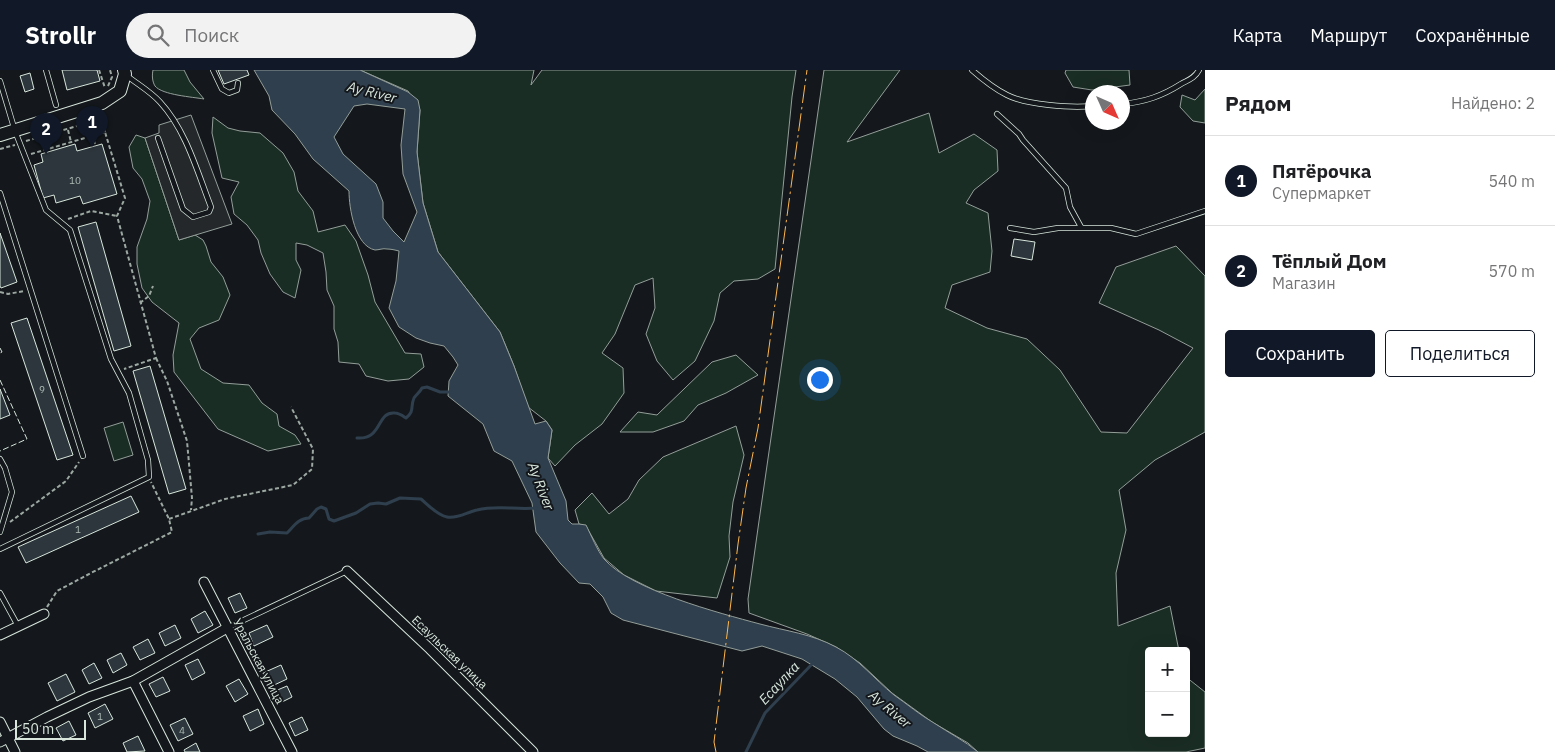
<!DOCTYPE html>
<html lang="ru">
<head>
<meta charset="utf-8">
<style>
	body { margin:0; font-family:"IBM Plex Sans",sans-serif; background:#f2f2f2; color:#202124 }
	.controls { position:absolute; right:15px; bottom:15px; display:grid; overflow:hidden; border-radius:5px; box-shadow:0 5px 20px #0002 }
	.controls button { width:45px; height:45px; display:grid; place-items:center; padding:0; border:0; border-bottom:1px solid #e0e0e0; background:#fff; color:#202124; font:25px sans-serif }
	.compass { position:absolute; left:1085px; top:15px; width:45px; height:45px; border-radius:50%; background:#fff; box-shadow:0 5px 20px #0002; rotate:135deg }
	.scale { position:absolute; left:15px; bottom:12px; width:71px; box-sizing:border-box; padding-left:5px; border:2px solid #d8e6dc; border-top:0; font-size:14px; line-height:18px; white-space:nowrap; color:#d8e6dc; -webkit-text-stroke:4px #14181c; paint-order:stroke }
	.you { position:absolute; left:819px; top:309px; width:18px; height:18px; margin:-12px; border:4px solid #fff; border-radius:50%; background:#1a73e8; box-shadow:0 0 0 8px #1a73e833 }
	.badge { display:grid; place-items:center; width:32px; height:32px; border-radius:50%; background:#111827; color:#fff; font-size:16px; font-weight:700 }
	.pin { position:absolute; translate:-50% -41px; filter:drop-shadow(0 1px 2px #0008) }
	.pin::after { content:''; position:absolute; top:26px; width:18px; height:15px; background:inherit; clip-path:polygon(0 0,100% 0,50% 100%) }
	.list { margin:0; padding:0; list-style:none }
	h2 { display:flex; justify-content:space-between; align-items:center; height:65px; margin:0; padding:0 20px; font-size:21px }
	h2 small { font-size:16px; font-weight:400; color:#757577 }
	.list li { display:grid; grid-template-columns:32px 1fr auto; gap:15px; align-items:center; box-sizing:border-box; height:90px; padding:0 20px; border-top:1px solid #e0e0e0 }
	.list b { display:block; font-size:19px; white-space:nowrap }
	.list p { margin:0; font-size:16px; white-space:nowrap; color:#757577 }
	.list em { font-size:16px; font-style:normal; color:#757577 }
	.actions { display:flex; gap:10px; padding:15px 20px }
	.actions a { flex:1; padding:11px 0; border:1px solid #111827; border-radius:5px; text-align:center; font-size:18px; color:#111827 }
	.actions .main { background:#111827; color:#fff }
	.icon { flex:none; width:28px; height:28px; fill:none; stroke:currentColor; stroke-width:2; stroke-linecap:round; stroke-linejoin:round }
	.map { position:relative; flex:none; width:1205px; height:682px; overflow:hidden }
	header { display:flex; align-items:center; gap:30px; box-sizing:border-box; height:70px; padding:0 25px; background:#111827; color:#fff }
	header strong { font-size:24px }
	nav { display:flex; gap:28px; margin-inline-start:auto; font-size:18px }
	.search { width:350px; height:45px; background:#f2f2f2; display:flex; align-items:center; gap:12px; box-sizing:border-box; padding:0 18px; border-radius:28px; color:#757577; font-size:19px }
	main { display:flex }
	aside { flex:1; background:#fff }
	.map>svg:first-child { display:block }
	.green { fill:#1a2d24; stroke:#939e99 }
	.parking { fill:#24282b; stroke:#939e99 }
	.water { fill:#2f3f4d; stroke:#939e99; fill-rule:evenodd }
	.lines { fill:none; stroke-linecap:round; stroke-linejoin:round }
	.stream { stroke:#2f3f4d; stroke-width:3 }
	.building { fill:#2c363c; stroke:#d8e6dc }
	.service-casing { stroke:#d8e6dc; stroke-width:6 }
	.minor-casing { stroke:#d8e6dc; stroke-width:11 }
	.secondary-casing { stroke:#d8e6dc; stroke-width:14 }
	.path { stroke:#9da8a2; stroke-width:2; stroke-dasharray:4 2.5; stroke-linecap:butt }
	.service { stroke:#14181c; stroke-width:4.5 }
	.minor { stroke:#14181c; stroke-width:9 }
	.secondary { stroke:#14181c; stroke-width:12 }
	.fence { stroke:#d8e6dc; stroke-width:1; stroke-dasharray:6 2.5; stroke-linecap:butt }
	.power { stroke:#ffb74d; stroke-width:1; stroke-dasharray:18 4 2.5 4; stroke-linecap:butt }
	.labels { text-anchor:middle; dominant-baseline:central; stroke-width:4; stroke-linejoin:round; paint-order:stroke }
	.number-label { font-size:10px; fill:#adbab4 }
	.street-label { font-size:12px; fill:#d8e6dc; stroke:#14181c }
	.water-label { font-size:14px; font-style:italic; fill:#d8e6dc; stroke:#14181c }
</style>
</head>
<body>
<header>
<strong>Strollr</strong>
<div class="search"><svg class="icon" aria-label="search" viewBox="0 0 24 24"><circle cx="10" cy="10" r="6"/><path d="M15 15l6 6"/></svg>Поиск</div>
<nav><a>Карта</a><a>Маршрут</a><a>Сохранённые</a></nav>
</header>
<main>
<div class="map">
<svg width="1205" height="682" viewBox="0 0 1205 682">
	<rect width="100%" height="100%" fill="#14181c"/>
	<g class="green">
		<path d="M153,0H184L190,12L204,29C193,27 162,25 155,16C152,11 152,5 153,0Z"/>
		<polygon points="360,0 534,0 531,15 542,0 796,0 792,27 775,199 758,209 734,211 720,223 714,251 695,291 673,310 657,291 646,264 655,238 653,208 635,215 615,264 602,283 623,298 624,323 602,354 575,375 555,396 548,388 552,360 546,351 528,337 514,296 500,262 438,182 423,133 417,82 420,40 408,21"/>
		<polygon points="824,0 900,0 847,72 929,43 939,83 974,64 997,80 998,101 974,120 966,133 988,143 992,181 990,202 952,215 945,238 987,258 1027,269 1060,300 1101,362 1127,363 1193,278 1159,260 1099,233 1116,197 1176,176 1205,206 1205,362 1155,390 1119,420 1126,460 1116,503 1118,556 1170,536 1179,581 1149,581 1149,663 1186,663 1186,607 1205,622 1205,678 1186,682 978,682 968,673 932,652 892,623 860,593 836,577 807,564 749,543 748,529 759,451"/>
		<polygon points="1066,0 1129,0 1130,15 1092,20 1073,17 1065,3"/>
		<polygon points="1205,19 1205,53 1193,51 1180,37 1182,25 1195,30"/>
		<polygon points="213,47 228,58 240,61 260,63 283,83 294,102 298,121 313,141 318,162 345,155 356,171 368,205 375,232 405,283 421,284 424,297 409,309 388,311 366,306 359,294 339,292 338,272 334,259 334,236 327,220 326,202 323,183 307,175 296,173 296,190 301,200 295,228 283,222 270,204 261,183 258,170 247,155 234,144 231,127 239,112 222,108 212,63"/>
		<polygon points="136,65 145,68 179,170 195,165 203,170 206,176 211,192 223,207 230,225 219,250 199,258 190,269 201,299 223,313 249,315 262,333 277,344 279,356 295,365 301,374 268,381 218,359 174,302 173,285 179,253 152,232 142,218 137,194 137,177 147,149 150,131 142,109 133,98 129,77"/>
		<polygon points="736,285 758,305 726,323 698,335 684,351 653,362 620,362 638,342 657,345 712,292"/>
		<polygon points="123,352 133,385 114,391 104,358"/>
		<polygon points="736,356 744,385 733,432 729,466 730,487 717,528 656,521 624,505 604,488 586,456 579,454 575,440 592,423 609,444 628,429 639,410 663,387"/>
	</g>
	<polygon class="parking" points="191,45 232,154 179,170 145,68 159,63 159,55"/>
	<path class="water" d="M254,0H360L408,22L418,30L420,40L417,82L423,133L438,182L500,262L514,296L535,354L546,351L552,360L548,388L566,431L568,450L572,454H579L586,455C591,465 597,480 604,489C631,520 719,543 760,554C786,561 812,564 836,577C859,589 874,609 894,625C907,634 920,645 934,653C949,663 965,671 978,682H928L917,676L893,666L884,659L857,627L835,609L802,589L762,576L742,581L623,550L611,543L603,527L590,514L579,513L560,493L536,462L532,433L512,391L494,381L483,354L448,326L449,311L458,295L453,287L444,276L430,273L416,268L399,257L389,238L396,211L399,181C395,180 391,179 387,179C383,178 379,180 375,180C355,176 349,138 349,121L313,89L295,64L272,40L269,26ZM367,34L405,39L401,75L403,104L417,142L404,172L393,161L383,148V132L376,114L343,84L334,67L354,36Z"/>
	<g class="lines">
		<g class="stream">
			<path d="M357,368C383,370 376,341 395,343C399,343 403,346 406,348C415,341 410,337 414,328C416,325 420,322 422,318L427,317L440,322H452"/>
			<path d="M258,464L270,462L287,463C294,456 299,448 309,448L317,439L321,437L326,439L329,449L334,451L356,443L370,434L378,433L386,434L400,428L421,429C428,435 437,445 447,447C458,449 467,442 477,440C497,435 516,440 536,438"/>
			<polyline points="746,682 765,643 814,592"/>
		</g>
	</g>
	<g class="building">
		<polygon points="62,0 97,0 100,11 67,20"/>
		<polygon points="218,0 247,0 249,5 224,14"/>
		<polygon points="30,3 34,19 25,22 20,6"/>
		<polygon points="75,74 77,81 102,74 117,124 83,134 80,126 56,133 54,125 43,128 34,95 43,92 41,84"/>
		<polygon points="96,152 131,276 114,281 78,157"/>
		<polygon points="0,163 17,212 1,218 0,216"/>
		<polygon points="1014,169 1035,172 1032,190 1011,186"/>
		<polygon points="27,248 73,385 57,390 11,253"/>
		<polygon points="150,296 186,419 169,424 133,301"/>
		<polygon points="0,319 10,345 0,349"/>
		<polygon points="131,426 139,442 26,493 18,477"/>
		<polygon points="240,523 247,538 235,543 228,528"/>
		<polygon points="205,541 213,555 198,563 191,549"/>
		<polygon points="175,555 181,568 165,576 159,563"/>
		<polygon points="267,555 273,567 254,576 249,563"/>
		<polygon points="148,569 155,583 140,590 133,577"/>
		<polygon points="121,583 127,595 113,603 107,590"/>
		<polygon points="198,589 205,603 192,610 185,595"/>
		<polygon points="94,593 102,608 89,614 82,600"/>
		<polygon points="281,595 287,609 270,617 263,603"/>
		<polygon points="66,604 75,622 57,631 48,613"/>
		<polygon points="163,607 170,621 156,627 149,614"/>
		<polygon points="239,609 248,624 235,632 226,616"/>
		<polygon points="287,616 292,627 280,633 275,621"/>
		<polygon points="105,634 113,649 95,658 88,643"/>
		<polygon points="258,639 264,654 250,661 243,646"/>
		<polygon points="302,647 308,660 295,666 289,653"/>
		<polygon points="185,648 193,664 178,671 170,655"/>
		<polygon points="69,651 76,665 63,671 56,658"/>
		<polygon points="138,666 145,681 127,682 123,673"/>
		<polygon points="196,673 200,682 185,682 184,680"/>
	</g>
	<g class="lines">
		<g class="service-casing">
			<g id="service">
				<polyline points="46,0 56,35"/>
				<polyline points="213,0 222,19 229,23 237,20 238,13"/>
				<path d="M972,0C981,8 997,20 1007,25C1026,35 1072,38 1092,36"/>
				<path d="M126,5C137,14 150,21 160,32C186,60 197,101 211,137L209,142L193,147L183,139L158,68"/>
				<polyline points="0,11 15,61 46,140 70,160 111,289 129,323 148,390 149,407 0,479"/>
				<path d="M1122,34C1145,32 1162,26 1181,14C1188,10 1195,8 1199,0"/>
				<polyline points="997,44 1019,64 1023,70 1066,118 1070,137 1081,157"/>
				<polyline points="0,123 83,386"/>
				<polyline points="1010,158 1034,162 1058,158 1111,158 1136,164 1205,141"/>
				<polyline points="0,389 5,398 12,422 0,462"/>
				<polyline points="0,523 18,556"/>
				<polyline points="227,558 347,501"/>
			</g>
		</g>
		<g class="minor-casing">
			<g id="minor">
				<polyline points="347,501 430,579 533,682"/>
				<polyline points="204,512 292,682"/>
				<polyline points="0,565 44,544"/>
				<polyline points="133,611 169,682"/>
				<polyline points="0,652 15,682"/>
				<polyline points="0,672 47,647 89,627 133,611 227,558"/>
			</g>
		</g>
		<g class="secondary-casing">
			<polyline id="secondary" points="0,65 102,33 120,21 125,4 124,0"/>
		</g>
		<g class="path">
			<polyline points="99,0 105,18"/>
			<polyline points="108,16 112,7 110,0"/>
			<polyline points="101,47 105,62"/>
			<polyline points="88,52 95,74"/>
			<polyline points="68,60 71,72"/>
			<polyline points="26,71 101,49"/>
			<polyline points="0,79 15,75"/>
			<polyline points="31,84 105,62 125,128 117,146 156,288 124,299"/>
			<polyline points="68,149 91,141 117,146"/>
			<polyline points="0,222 8,224 24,221"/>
			<polyline points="140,233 149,226 153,216"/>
			<polyline points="156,288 167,311 187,371 192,428 191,440"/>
			<polyline points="169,449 225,429 293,415 312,399 313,379 291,337"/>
			<polyline points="10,452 66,411 79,392"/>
			<polyline points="47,537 57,521 91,503 172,462 169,449 151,412"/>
		</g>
		<use href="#service" class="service"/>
		<use href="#minor" class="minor"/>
		<use href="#secondary" class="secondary"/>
		<g class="fence">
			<polyline points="0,278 2,282 0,283"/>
			<polyline points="0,310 27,369 0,381"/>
		</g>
		<polyline class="power" points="716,682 714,672 738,474 746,418 758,358 807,0"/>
	</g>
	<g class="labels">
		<g class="number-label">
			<text x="75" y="110">10</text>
			<text x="42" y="319">9</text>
			<text x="78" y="459">1</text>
			<text x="100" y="646">1</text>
			<text x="182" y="660">4</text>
		</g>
		<g class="street-label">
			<text transform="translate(450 582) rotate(44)">Есаульская улица</text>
			<text transform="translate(259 591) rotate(62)">Уральская улица</text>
		</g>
		<g class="water-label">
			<text transform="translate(372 22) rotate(14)">Ay River</text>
			<text transform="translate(541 416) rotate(69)">Ay River</text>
			<text transform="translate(779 613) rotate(-47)">Есаулка</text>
			<text transform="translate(890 639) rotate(40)">Ay River</text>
		</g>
	</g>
</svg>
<div class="controls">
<button>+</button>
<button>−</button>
</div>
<svg class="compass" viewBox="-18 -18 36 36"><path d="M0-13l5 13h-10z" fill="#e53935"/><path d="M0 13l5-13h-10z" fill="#757577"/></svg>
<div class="scale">50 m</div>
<div class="you"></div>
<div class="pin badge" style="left:92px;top:77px">1</div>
<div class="pin badge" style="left:46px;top:84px">2</div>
</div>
<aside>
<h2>Рядом<small>Найдено: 2</small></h2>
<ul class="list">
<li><span class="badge">1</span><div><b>Пятёрочка</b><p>Супермаркет</p></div><em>540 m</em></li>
<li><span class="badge">2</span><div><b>Тёплый Дом</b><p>Магазин</p></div><em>570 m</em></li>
</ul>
<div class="actions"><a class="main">Сохранить</a><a>Поделиться</a></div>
</aside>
</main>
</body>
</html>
